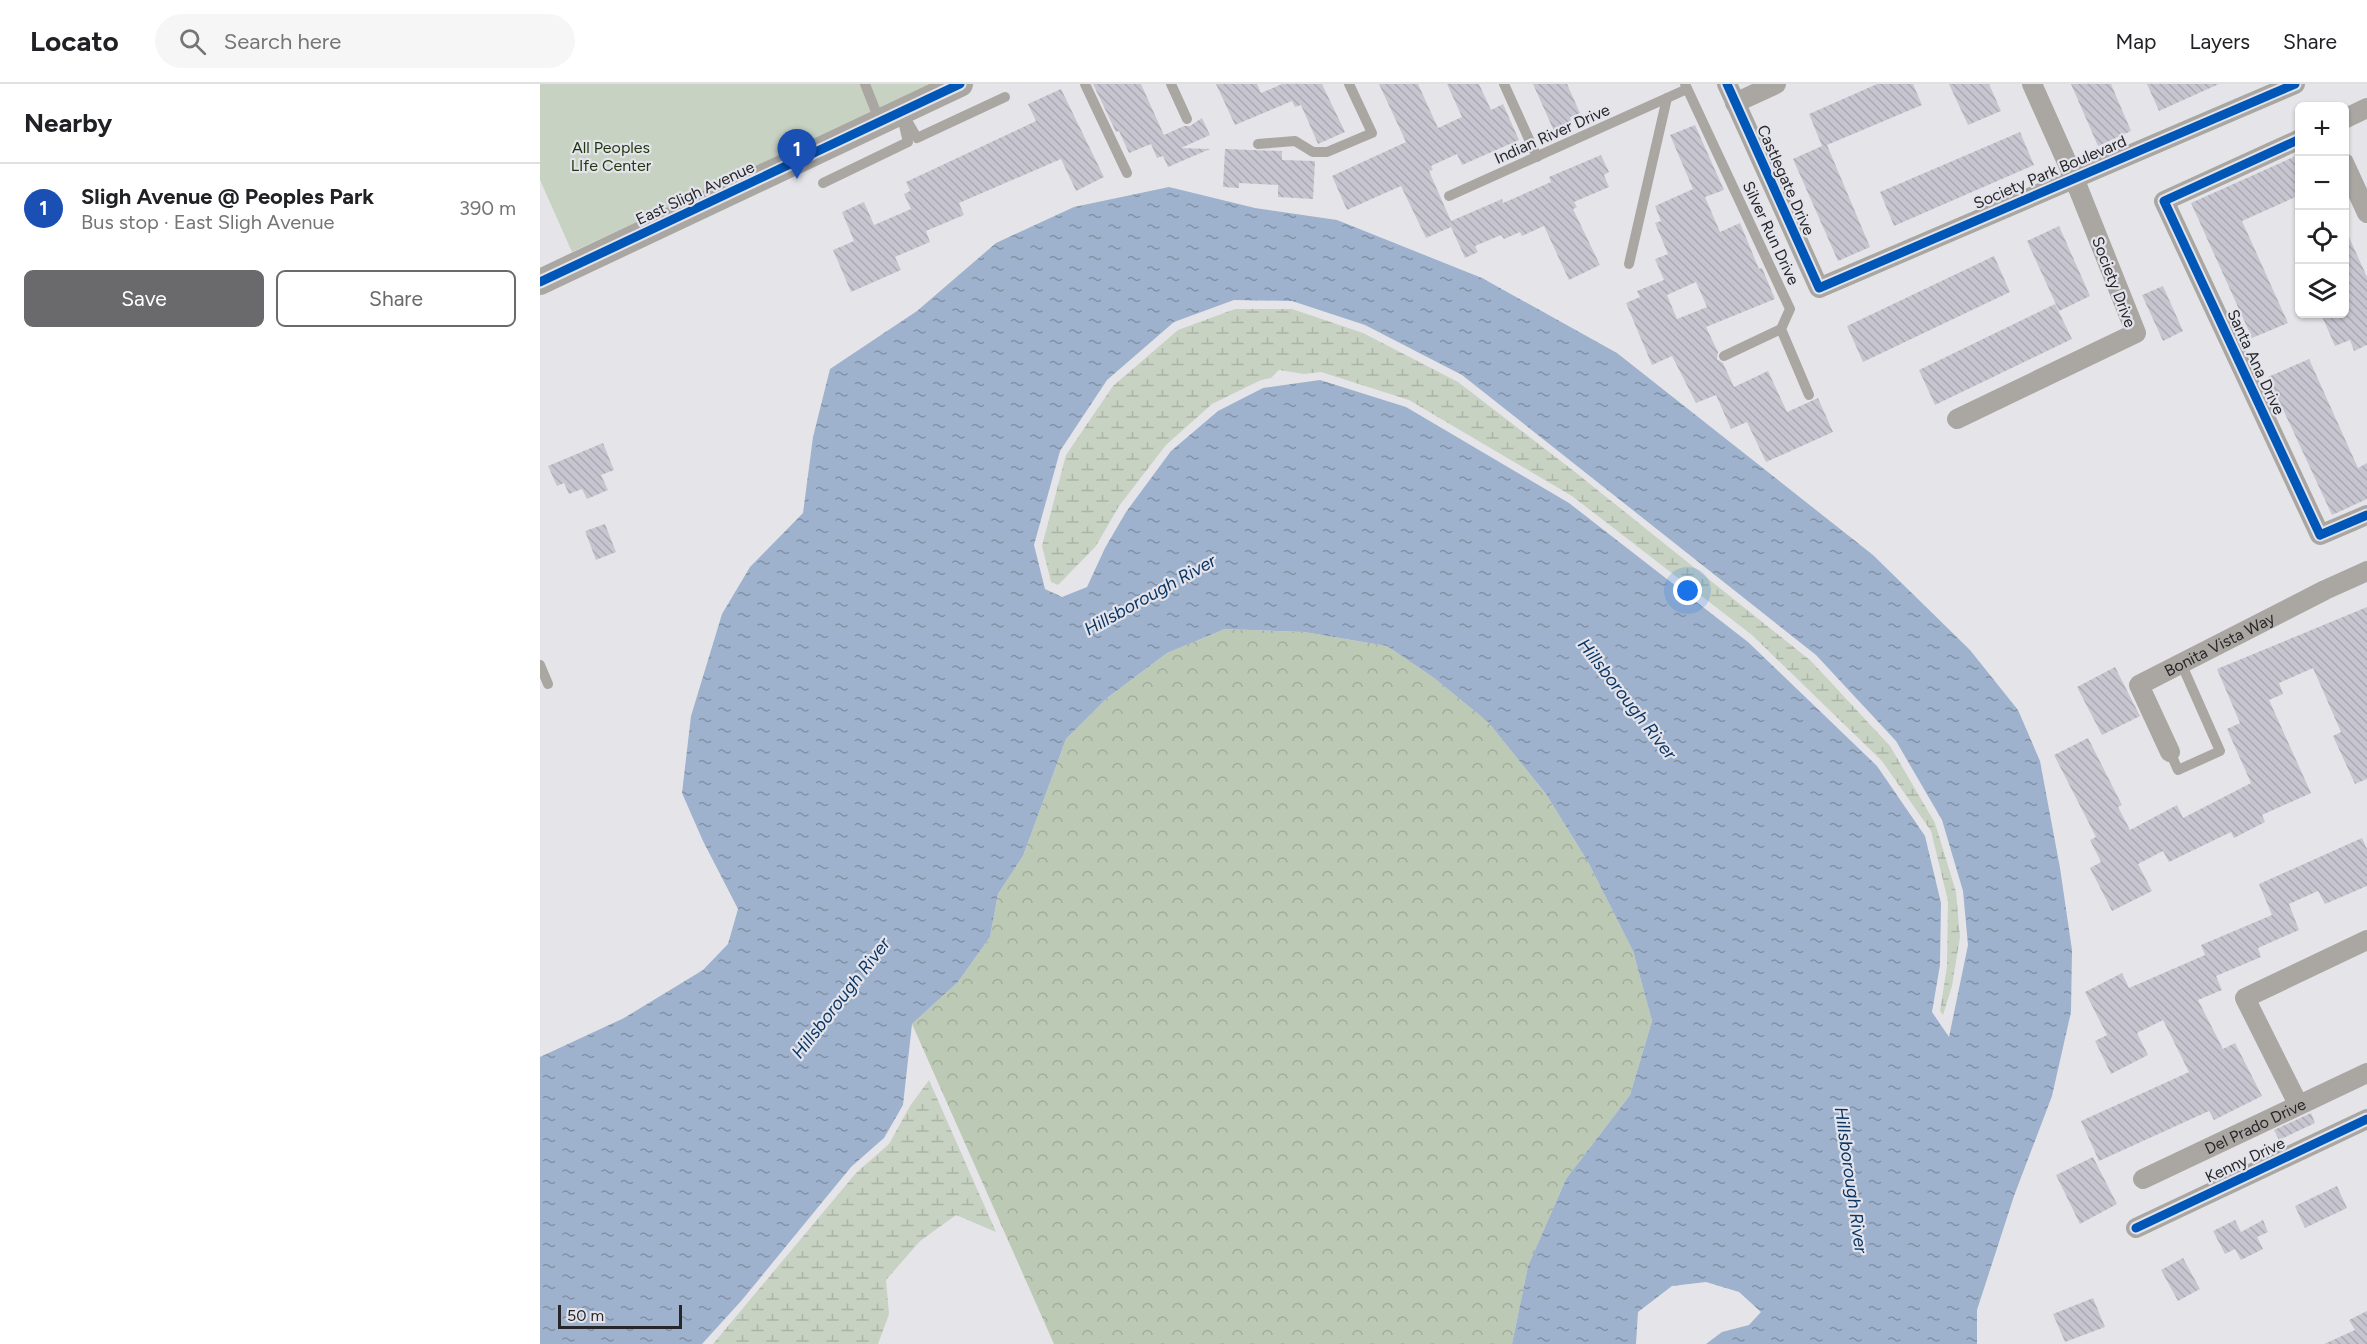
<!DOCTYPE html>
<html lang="en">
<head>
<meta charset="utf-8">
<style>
	body { margin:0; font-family:Figtree,sans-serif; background:#f6f6f6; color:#202124 }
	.controls { position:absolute; right:18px; top:18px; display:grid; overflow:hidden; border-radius:9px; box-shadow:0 2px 4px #0004 }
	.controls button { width:54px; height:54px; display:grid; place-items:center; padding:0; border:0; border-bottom:2px solid #e0e0e0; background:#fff; color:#202124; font:30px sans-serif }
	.scale { position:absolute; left:18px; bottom:15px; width:124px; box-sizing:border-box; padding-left:6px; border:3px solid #272629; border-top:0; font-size:16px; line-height:21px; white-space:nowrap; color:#272629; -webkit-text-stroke:4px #e3e3eb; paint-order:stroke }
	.you { position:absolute; left:1148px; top:507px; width:21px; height:21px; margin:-15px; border:4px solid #fff; border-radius:50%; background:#1a73e8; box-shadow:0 0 0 9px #1a73e833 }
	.badge { display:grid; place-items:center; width:39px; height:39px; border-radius:50%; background:#6a696c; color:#fff; font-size:20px; font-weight:700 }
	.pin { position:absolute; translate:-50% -50px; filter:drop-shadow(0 2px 3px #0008) }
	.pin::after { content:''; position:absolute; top:32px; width:21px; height:18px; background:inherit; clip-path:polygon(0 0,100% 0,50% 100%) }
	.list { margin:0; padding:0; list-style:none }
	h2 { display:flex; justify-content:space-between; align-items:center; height:78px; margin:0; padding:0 24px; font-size:26px }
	h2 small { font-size:20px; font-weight:400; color:#757577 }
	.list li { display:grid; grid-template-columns:39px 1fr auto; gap:18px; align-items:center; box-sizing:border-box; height:90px; padding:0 24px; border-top:2px solid #e0e0e0 }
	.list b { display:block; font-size:22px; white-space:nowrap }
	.list p { margin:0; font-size:20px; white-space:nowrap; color:#757577 }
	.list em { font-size:20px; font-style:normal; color:#757577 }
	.actions { display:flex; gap:12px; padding:18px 24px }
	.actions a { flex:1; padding:14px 0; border:2px solid #6a696c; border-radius:9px; text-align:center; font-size:21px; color:#6a696c }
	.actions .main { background:#6a696c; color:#fff }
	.icon { flex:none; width:33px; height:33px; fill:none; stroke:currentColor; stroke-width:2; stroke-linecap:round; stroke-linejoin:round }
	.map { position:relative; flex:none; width:1827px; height:1260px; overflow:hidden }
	header { display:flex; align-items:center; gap:36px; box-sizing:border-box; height:84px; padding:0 30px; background:#fff; border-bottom:2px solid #e0e0e0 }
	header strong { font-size:28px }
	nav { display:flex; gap:33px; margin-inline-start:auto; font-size:21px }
	.search { width:420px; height:54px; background:#f6f6f6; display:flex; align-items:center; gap:15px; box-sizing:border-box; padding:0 21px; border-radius:33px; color:#757577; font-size:22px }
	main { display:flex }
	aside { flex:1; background:#fff }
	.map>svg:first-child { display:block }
	.green { fill:#c7d2c2 }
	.forest { fill:url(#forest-crowns) }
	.wetland { fill:url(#wetland-marsh) }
	.water { fill:url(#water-ripples); fill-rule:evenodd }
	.building { fill:url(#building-back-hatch); fill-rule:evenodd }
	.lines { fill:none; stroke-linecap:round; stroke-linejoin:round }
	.service { stroke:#aaa7a3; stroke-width:10 }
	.minor { stroke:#aaa7a3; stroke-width:20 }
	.tertiary { stroke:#aaa7a3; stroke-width:26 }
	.cycleway-casing { stroke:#e3e3eb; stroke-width:13 }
	.cycleway { stroke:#0057b8; stroke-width:9 }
	.labels { text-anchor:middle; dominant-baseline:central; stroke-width:4.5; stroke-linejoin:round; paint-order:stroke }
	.street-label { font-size:16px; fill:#272629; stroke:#e3e3eb }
	.park-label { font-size:16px; fill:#1f370a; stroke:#e3e3eb }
	.water-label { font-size:18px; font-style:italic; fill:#0b3664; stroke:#e3e3eb }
</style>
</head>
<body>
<header>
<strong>Locato</strong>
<div class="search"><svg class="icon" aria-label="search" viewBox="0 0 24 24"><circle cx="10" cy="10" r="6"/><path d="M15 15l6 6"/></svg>Search here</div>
<nav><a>Map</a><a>Layers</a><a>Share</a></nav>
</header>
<main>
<aside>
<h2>Nearby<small></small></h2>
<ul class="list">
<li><span class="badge" style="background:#1a4fb4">1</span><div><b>Sligh Avenue @ Peoples Park</b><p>Bus stop · East Sligh Avenue</p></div><em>390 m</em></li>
</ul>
<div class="actions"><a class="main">Save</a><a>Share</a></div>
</aside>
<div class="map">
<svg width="1827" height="1260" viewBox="0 0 1827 1260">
	<defs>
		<pattern id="forest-crowns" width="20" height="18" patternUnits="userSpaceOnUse" patternTransform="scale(1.5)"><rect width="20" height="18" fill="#bccab5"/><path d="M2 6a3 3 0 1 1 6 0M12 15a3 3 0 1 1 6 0" fill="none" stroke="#a2ad9c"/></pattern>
		<pattern id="wetland-marsh" width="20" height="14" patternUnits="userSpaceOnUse" patternTransform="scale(1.5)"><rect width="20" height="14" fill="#c7d2c2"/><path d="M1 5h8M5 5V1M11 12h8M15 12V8" fill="none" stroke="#abb4a7"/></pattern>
		<pattern id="water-ripples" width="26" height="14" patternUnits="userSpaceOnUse" patternTransform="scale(1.5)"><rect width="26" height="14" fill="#9eb2cd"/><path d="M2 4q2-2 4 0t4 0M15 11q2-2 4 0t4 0" fill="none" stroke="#8191a6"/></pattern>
		<pattern id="building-back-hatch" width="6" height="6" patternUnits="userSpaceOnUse" patternTransform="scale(1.5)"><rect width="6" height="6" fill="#c7c6d0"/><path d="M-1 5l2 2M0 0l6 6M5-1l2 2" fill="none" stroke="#abaab3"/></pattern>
	</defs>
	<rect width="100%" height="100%" fill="#e5e5e9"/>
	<polygon class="green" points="0,0 398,0 32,168 0,96"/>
	<polygon class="forest" points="685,545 764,548 847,562 894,594 948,638 1006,710 1048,778 1093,867 1112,937 1090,1011 1026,1095 988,1182 972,1260 514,1260 372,940 418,898 450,853 458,810 483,772 526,655 567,614 627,569"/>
	<g class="wetland">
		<polygon points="695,225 752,225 823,249 918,298 1035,388 1271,577 1350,662 1395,739 1416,808 1420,853 1412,902 1403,931 1400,927 1407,882 1408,817 1391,747 1342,677 1212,551 1032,412 869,316 781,288 764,290 739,286 731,294 721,296 672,320 626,361 579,422 556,462 518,501 511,498 502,462 526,371 573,302 638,246"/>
		<polygon points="389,996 456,1148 416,1131 380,1157 346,1196 349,1230 338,1260 173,1260 316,1089 349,1060 370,1022"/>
	</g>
	<path class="water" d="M629,103L715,124L797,136L942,194L1077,269L1333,471L1430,566L1478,626L1500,677L1520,784L1532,866L1531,928L1512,1012L1474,1112L1437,1226V1260H1166L1182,1248L1209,1241L1221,1228L1199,1208L1166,1198L1132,1202L1098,1228L1096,1260H972L988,1182L1026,1095L1090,1011L1112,937L1093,867L1048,778L1006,710L948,638L894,594L847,562L764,548L685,545L627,569L567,614L526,655L483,772L458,810L450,853L418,898L372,940L363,1021L344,1054L311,1083L202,1216L162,1260H0V973L84,934L163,886L188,860L198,825L163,757L142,709L151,632L182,530L210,483L263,429L273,353L290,285L377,227L456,159L534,123ZM694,216L752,217L825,241L922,291L1276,571L1356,657L1402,736L1423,807L1428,861L1409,953L1392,928L1400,881L1401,819L1385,752L1337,682L1208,558L1029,419L866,323L780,296L723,304L678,327L631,367L586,428L565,464L547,503L522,513L505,505L494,461L520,367L567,296L634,238Z"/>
	<g class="building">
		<polygon points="553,0 601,0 624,51 644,42 650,42 662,34 670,51 641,64 670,65 628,83 623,72 617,74 611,60 589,69 579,47 576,48"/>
		<polygon points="676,0 717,0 721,9 742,0 782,0 805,48 778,60 761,21 755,23 752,17 695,41"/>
		<polygon points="839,0 878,0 898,44 922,33 907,0 939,0 951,26 963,20 979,56 922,81 917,70 891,82 893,86 889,87 911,137 962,115 963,119 1011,98 1009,93 1061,71 1069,88 1064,91 1069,103 1034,118 1037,123 1033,125 1060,181 1029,196 1004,142 982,152 980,148 964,155 961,151 935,162 938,168 925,174 911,143 886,154 861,102 807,126 792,92 866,58"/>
		<polygon points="993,0 1027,0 1040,29 1030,33 1032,40 1014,47"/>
		<polygon points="1337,0 1373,0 1382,21 1287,61 1330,163 1298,177 1253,75 1282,62 1269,30"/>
		<polygon points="1409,0 1449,0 1461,27 1428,41"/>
		<polygon points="1531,0 1571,0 1591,47 1558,62"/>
		<polygon points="1607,0 1679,0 1619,27"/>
		<polygon points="521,5 564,93 536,107 521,75 419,119 424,131 386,147 390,158 355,173 361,186 311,208 293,166 314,157 302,128 324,118 334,141 371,125 364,110 370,107 366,98 496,37 488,20"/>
		<path d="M1155,41L1184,106L1165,113L1180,148L1200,139L1219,185L1222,184L1235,215L1166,243L1178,268L1177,275L1183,279L1194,303L1228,287L1247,328L1278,314L1293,348L1226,378L1207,338L1191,345L1176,311L1156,319L1132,272L1112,281L1086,219L1100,213L1097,207L1124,196L1115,175L1128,170L1115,139L1121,137L1115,122L1153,105L1130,51ZM1156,198L1167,223L1137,235L1127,211Z"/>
		<polygon points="1480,48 1494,81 1354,142 1340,108"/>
		<polygon points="685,65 742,67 742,76 775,77 773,115 738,113 738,101 699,99 699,104 683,103"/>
		<polygon points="1760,70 1760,111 1702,137 1748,239 1712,254 1651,119"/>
		<polygon points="1519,142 1550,212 1519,227 1487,157"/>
		<polygon points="1804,142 1827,193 1827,261 1814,267 1810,256 1795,262 1781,230 1804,230"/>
		<polygon points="1454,172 1470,208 1323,278 1307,242"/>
		<polygon points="1623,202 1643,247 1623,257 1602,211"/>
		<polygon points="1515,220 1532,255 1395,321 1379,286"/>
		<polygon points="1769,275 1818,384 1827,379 1827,415 1792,431 1728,293"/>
		<polygon points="63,359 74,386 61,391 68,406 47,415 42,405 29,410 24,399 17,402 8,382"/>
		<polygon points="65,440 76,468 56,476 45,447"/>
		<polygon points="1827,523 1827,695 1815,700 1793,652 1801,648 1773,584 1739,599 1743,610 1729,616 1771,709 1722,731 1725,738 1694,754 1691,748 1629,778 1623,767 1598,780 1612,807 1572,827 1550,784 1561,778 1550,756 1556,753 1514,671 1548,654 1582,721 1578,723 1590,746 1637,721 1643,734 1711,699 1687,645 1700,639 1677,585"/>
		<polygon points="1575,583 1600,632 1562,651 1537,603"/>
		<polygon points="1822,754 1827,765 1827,802 1785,820 1778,807 1749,820 1759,846 1718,864 1721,873 1676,892 1682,906 1658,916 1683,965 1695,959 1722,1012 1674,1036 1669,1027 1559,1077 1541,1037 1649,988 1623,936 1597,949 1608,971 1571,990 1555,957 1567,951 1545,908 1582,889 1589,904 1665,871 1661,861 1732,831 1719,800"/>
		<polygon points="1771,1029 1775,1039 1739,1056 1734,1046"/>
		<polygon points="1553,1073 1577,1120 1540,1140 1516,1091"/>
		<polygon points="1797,1102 1807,1124 1765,1144 1755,1122"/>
		<polygon points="1695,1136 1701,1148 1723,1136 1728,1148 1717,1153 1723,1165 1701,1176 1695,1165 1685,1170 1673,1147"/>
		<polygon points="1643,1174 1660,1205 1638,1217 1621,1186"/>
		<polygon points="1553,1214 1565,1243 1525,1258 1513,1230"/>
		<polygon points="1827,1227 1827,1260 1784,1260 1815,1246 1809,1236"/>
	</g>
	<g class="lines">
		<g class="service">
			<polyline points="325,0 340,38"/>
			<polyline points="545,0 587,89"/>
			<polyline points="631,0 647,35"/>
			<polyline points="964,0 997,73"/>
			<polyline points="1145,0 1250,225 1241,245 1269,311"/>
			<polyline points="362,28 377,54 465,13"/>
			<polyline points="718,60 755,57 773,68 787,68 832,49 809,0"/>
			<polyline points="283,99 368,58 363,37"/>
			<polyline points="909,112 1127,14"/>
			<polyline points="1089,180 1127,14 1147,5"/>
			<polyline points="1184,272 1241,245"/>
			<polyline points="0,581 8,600"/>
			<polyline points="1630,668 1638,686 1680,667 1641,579"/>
		</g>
		<g class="minor">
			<polyline points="1187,0 1279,204 1755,0"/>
			<polyline points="1195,19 1236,0"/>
			<polyline points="1804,35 1827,24"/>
			<polyline points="1760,55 1624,117 1780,451 1827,431"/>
			<polyline points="1804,79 1827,129"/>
			<polyline points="1417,335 1596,249 1534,94 1492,0"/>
			<path id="s1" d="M1630,668L1599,601L1785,506L1827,487"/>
			<polyline points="1758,1020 1705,914 1827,856"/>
			<path id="s2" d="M1603,1095L1827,989"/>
			<polyline points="1596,1144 1827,1035"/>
		</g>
		<polyline class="tertiary" points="0,198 420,0"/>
		<g class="cycleway-casing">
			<g id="cycleway">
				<polyline points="1187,0 1279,204 1755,0"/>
				<polyline points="1760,55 1624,117 1780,451 1827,431"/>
				<polyline points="0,198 420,0"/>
				<polyline points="1596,1144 1827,1035"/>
			</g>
		</g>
		<use href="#cycleway" class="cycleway"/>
	</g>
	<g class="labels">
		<g class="street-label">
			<text transform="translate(1012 50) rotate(-24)">Indian River Drive</text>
			<text transform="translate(1510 88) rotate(-23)">Society Park Boulevard</text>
			<text transform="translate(1246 96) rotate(66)">Castlegate Drive</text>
			<text transform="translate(155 109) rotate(-25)">East Sligh Avenue</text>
			<text transform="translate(1231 149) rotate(65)">Silver Run Drive</text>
			<text transform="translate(1574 198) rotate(69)">Society Drive</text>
			<text transform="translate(1716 278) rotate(65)">Santa Ana Drive</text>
			<text stroke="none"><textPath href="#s1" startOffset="164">Bonita Vista Way</textPath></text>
			<text stroke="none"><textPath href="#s2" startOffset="124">Del Prado Drive</textPath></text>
			<text transform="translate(1705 1076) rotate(-25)">Kenny Drive</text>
		</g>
		<g class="park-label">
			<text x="71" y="63">All Peoples<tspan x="71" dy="18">LIfe Center</tspan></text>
		</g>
		<g class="water-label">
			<text transform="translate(610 511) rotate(-29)">Hillsborough River</text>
			<text transform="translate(1087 615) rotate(52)">Hillsborough River</text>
			<text transform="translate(301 914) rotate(-52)">Hillsborough River</text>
			<text transform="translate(1311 1096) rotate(82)">Hillsborough River</text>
		</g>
	</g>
</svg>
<div class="controls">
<button>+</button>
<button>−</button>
<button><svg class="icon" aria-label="locate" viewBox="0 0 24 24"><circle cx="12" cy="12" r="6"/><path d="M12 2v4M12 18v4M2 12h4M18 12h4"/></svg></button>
<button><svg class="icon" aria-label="layers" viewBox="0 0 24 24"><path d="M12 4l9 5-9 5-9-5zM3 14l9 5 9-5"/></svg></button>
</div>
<div class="scale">50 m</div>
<div class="you"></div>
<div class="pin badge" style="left:257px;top:95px;background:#1a4fb4">1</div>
</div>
</main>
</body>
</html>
